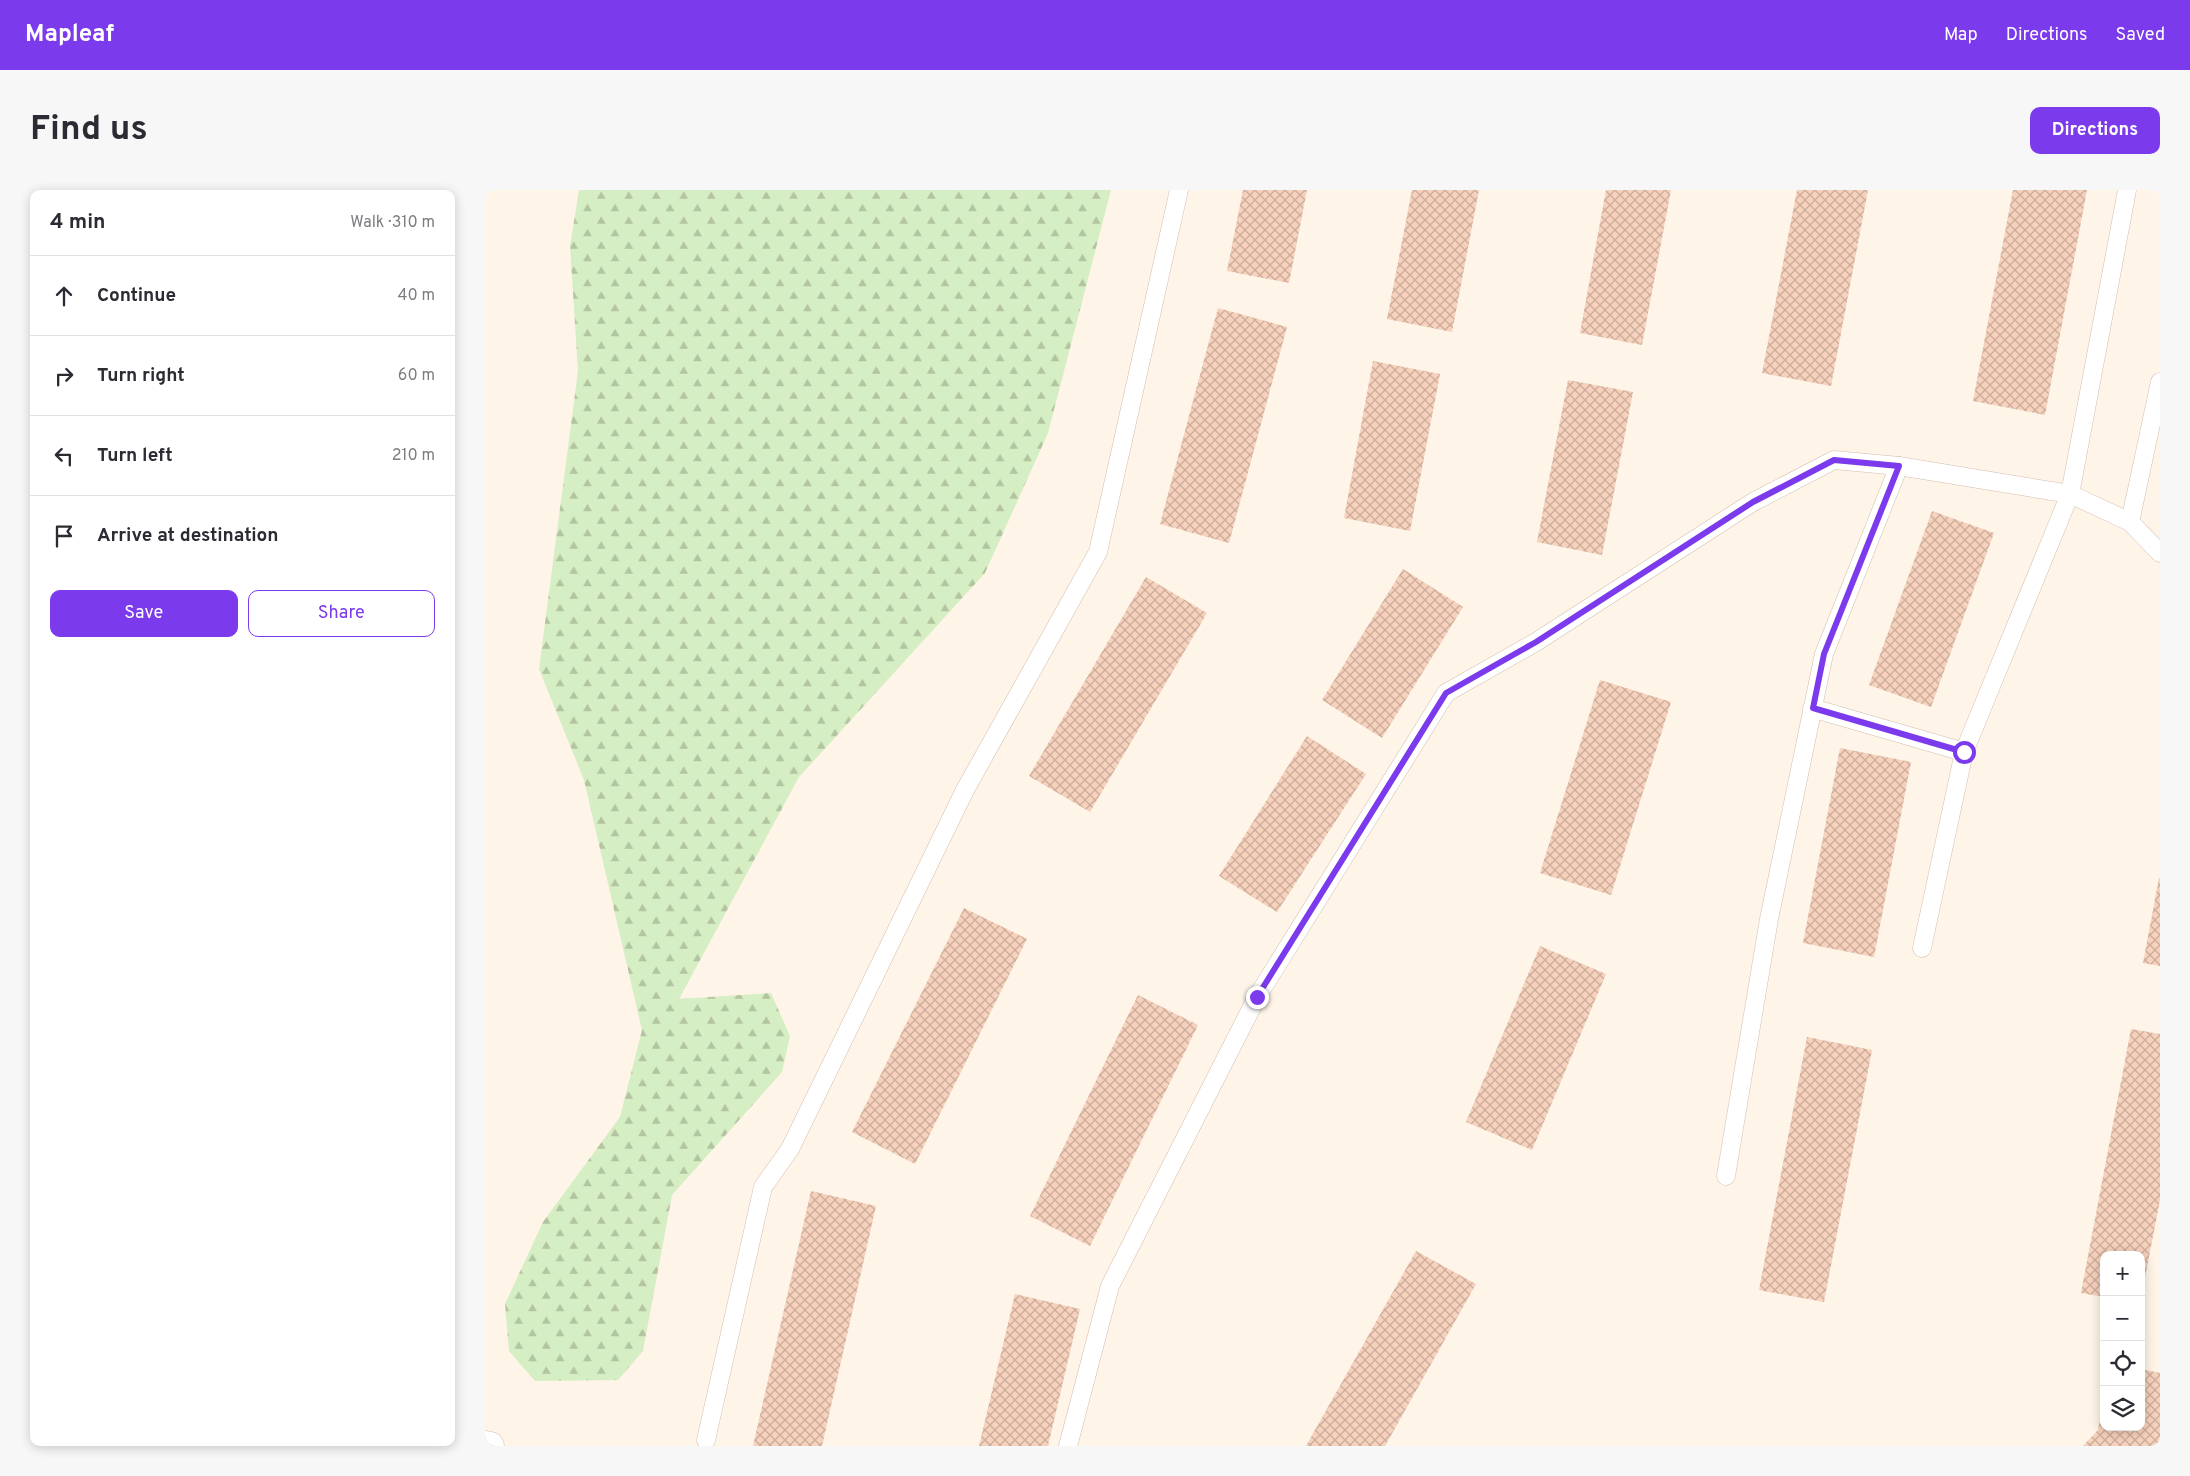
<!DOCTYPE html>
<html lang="en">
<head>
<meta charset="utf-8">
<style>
	body { margin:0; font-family:Overpass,sans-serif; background:#f7f7f7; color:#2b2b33 }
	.controls { position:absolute; right:15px; bottom:15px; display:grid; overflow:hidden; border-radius:10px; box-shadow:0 2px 12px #0003 }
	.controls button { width:45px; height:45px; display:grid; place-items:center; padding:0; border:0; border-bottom:1px solid #e1e1e2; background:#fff; color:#2b2b33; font:25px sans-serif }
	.stop { position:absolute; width:15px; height:15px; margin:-11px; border:4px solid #7c3aed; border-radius:50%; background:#fff }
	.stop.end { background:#7c3aed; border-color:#fff; box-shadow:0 1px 5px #0008 }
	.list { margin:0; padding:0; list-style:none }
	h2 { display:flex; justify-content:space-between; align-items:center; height:65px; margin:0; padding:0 20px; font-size:21px }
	h2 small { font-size:16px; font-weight:400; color:#7c7c81 }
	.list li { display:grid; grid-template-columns:32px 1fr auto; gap:15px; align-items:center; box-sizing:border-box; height:80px; padding:0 20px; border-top:1px solid #e1e1e2 }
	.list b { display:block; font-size:19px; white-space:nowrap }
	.list em { font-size:16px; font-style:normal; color:#7c7c81 }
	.actions { display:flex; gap:10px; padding:15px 20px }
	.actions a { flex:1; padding:11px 0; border:1px solid #7c3aed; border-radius:10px; text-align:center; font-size:18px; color:#7c3aed }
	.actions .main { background:#7c3aed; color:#fff }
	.icon { flex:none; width:28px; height:28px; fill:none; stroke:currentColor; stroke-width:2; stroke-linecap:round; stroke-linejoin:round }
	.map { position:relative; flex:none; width:1675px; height:1256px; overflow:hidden; border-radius:10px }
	header { display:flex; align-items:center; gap:30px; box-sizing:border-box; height:70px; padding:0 25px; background:#7c3aed; color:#fff }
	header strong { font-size:24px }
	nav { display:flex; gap:28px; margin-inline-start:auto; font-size:18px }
	.intro { display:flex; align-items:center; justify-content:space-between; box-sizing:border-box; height:120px; padding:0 30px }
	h1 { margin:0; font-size:35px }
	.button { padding:12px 22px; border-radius:10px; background:#7c3aed; color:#fff; font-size:18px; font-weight:700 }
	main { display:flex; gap:30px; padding:0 30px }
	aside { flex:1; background:#fff; border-radius:10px; box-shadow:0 2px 12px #0003 }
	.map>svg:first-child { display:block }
	.forest { fill:url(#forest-firs) }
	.building { fill:url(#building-cross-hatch) }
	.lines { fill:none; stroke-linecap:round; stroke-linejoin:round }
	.lane-casing { stroke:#d4bdae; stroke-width:19 }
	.street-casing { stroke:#d4bdae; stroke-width:29 }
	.lane { stroke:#fff; stroke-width:18 }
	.street { stroke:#fff; stroke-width:28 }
	.route { stroke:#7c3aed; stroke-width:6 }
</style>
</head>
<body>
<header>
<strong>Mapleaf</strong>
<nav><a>Map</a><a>Directions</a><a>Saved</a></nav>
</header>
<div class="intro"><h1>Find us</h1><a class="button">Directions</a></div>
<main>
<aside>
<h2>4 min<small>Walk · 310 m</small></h2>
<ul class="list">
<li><svg class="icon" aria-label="ahead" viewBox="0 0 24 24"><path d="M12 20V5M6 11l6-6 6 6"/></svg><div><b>Continue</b></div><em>40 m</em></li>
<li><svg class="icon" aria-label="right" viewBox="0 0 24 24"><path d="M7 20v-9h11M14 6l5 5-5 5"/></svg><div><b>Turn right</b></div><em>60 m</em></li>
<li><svg class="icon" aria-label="left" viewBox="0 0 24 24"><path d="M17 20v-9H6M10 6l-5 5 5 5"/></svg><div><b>Turn left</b></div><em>210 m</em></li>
<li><svg class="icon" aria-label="arrive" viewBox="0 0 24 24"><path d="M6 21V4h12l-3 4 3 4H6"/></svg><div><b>Arrive at destination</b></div></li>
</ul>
<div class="actions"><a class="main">Save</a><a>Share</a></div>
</aside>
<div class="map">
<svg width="1675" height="1256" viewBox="0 0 1675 1256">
	<defs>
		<pattern id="forest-firs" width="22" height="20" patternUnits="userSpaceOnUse" patternTransform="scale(1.25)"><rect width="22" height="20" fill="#d6eec3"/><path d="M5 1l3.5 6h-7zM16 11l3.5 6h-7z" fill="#b3c4a0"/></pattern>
		<pattern id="building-cross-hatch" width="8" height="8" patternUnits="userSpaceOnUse" patternTransform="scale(1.25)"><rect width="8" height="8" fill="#f6d1bc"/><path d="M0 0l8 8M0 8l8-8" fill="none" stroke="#ccac9b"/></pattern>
	</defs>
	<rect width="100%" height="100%" fill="#fef4e7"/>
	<polygon class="forest" points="94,0 626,0 563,243 500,383 314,587 194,809 286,803 305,846 297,882 187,1005 158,1161 133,1190 50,1191 24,1161 20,1114 58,1032 135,927 157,840 99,590 54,479 93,181 85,56"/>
	<g class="building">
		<polygon points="758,0 822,0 804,93 742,81"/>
		<polygon points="927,0 994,0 967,142 902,129"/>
		<polygon points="1121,0 1186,0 1157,155 1095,143"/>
		<polygon points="1312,0 1383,0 1346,196 1277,183"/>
		<polygon points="1528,0 1602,0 1560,225 1488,211"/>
		<polygon points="733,118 802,137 744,353 675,334"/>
		<polygon points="888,171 955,184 925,341 859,328"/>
		<polygon points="1083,190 1148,202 1117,365 1052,352"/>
		<polygon points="1447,321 1509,343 1446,517 1384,495"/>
		<polygon points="918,379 978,417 897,548 837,510"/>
		<polygon points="661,387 722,423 605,622 544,586"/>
		<polygon points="1115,490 1186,512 1126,705 1055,683"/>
		<polygon points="822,546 881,584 792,722 734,686"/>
		<polygon points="1355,558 1426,572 1389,767 1318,753"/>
		<polygon points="1674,688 1675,688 1675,776 1658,773"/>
		<polygon points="479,718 542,749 430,974 367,942"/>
		<polygon points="1055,756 1121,784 1047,960 981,932"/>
		<polygon points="653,805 713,835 605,1056 545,1026"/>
		<polygon points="1646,839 1675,844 1675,1010 1657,1103 1656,1065 1619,1065 1619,1107 1596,1103"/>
		<polygon points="1322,847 1387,860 1339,1112 1274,1100"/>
		<polygon points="326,1001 391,1016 337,1256 268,1256"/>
		<polygon points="931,1061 991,1094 900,1256 821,1256"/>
		<polygon points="530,1104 595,1119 563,1256 494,1256"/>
		<polygon points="1656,1179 1675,1183 1675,1256 1598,1256 1613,1240 1618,1214 1619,1237 1656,1237"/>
	</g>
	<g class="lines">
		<g class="lane-casing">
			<g id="lane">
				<polyline points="1645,332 1675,192"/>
				<polyline points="1327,518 1479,562"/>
				<polyline points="1437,758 1479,562 1585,304 1642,0"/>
				<polyline points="1241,986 1284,729 1339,464 1414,276"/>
				<polyline points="221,1250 278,997 305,959 480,600 613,362 694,0"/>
				<polyline points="583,1256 625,1096 772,807 961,503 1051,452 1268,312 1349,270 1414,276 1585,304 1645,332 1675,363"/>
			</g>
		</g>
		<g class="street-casing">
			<polyline id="street" points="0,1255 5,1256"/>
		</g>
		<use href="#lane" class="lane"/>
		<use href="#street" class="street"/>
	</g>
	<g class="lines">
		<polyline class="route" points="772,807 961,503 1051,452 1268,312 1349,270 1414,276 1339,464 1328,518 1479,562"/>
	</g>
</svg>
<div class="controls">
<button>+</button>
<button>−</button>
<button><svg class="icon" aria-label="locate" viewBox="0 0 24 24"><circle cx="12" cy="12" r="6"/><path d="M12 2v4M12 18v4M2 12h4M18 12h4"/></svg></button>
<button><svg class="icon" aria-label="layers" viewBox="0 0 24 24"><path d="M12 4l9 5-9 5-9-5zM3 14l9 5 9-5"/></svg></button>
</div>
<div class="stop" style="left:1479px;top:562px"></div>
<div class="stop end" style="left:772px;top:807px"></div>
</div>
</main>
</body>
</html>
